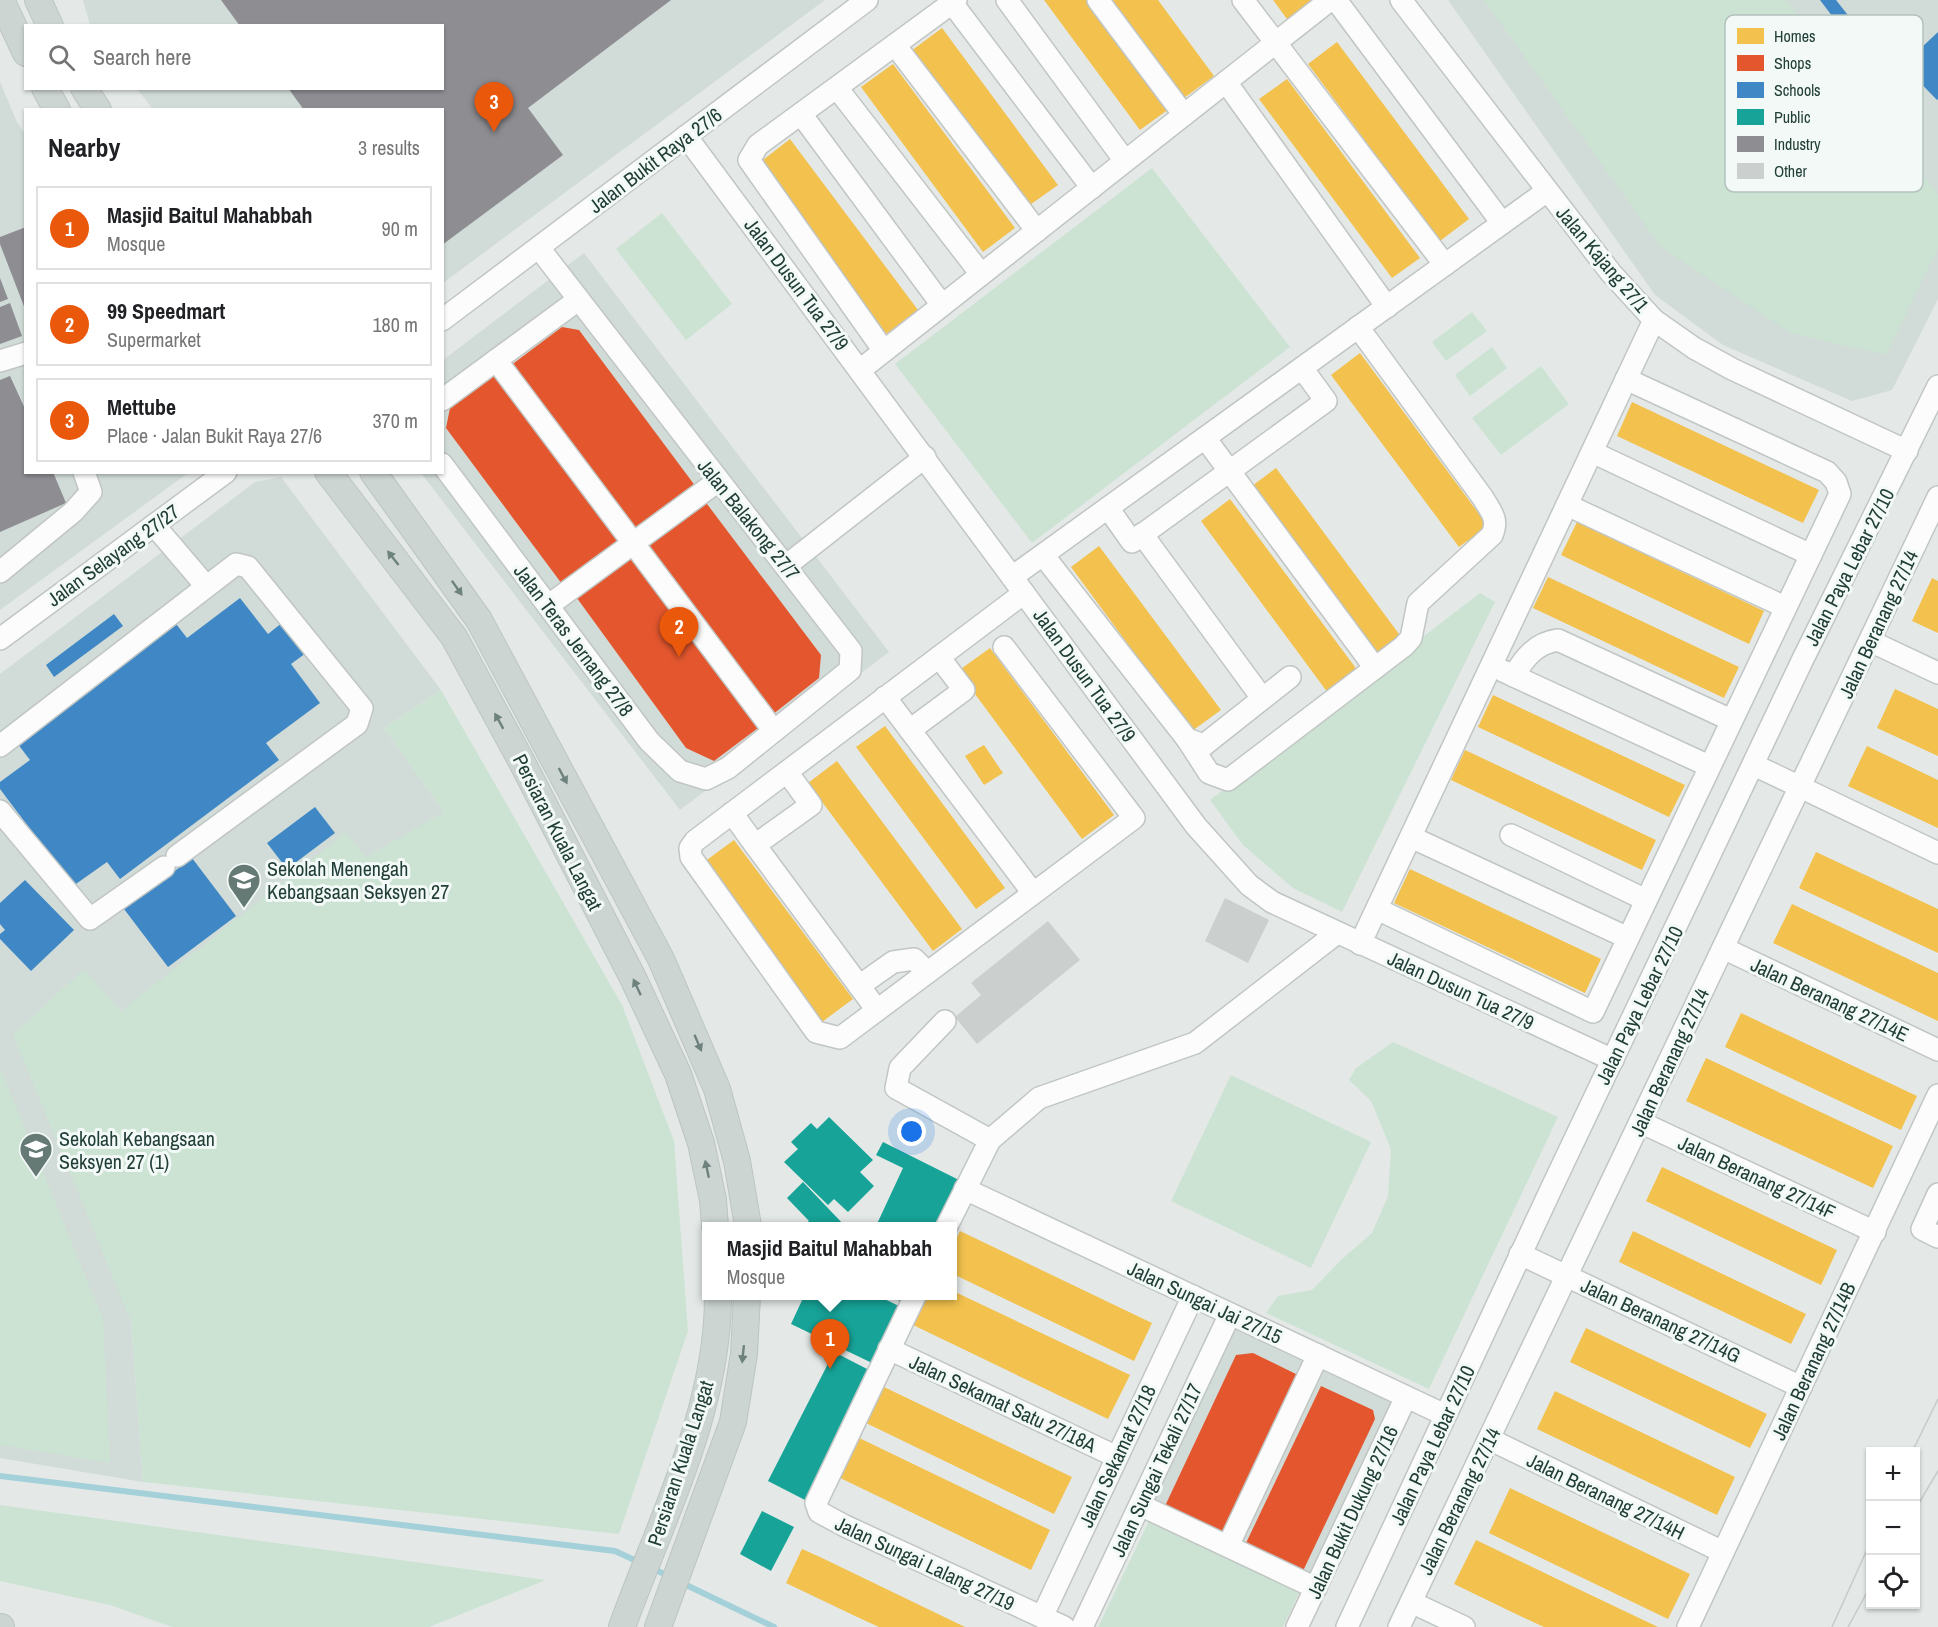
<!DOCTYPE html>
<html lang="en">
<head>
<meta charset="utf-8">
<style>
	body { margin:0; font-family:"Archivo Narrow",sans-serif; background:#f6f6f6; color:#202124 }
	.controls { position:absolute; right:18px; bottom:18px; display:grid; overflow:hidden; border-radius:0px; box-shadow:0 2px 4px #0004 }
	.controls button { width:54px; height:54px; display:grid; place-items:center; padding:0; border:0; border-bottom:2px solid #e0e0e0; background:#fff; color:#202124; font:30px sans-serif }
	.you { position:absolute; left:912px; top:1132px; width:21px; height:21px; margin:-15px; border:4px solid #fff; border-radius:50%; background:#1a73e8; box-shadow:0 0 0 9px #1a73e833 }
	.badge { display:grid; place-items:center; width:39px; height:39px; border-radius:50%; background:#ea580c; color:#fff; font-size:20px; font-weight:700 }
	.pin { position:absolute; translate:-50% -50px; filter:drop-shadow(0 2px 3px #0008) }
	.pin::after { content:''; position:absolute; top:32px; width:21px; height:18px; background:inherit; clip-path:polygon(0 0,100% 0,50% 100%) }
	.popup { position:absolute; left:702px; top:1222px; width:255px; height:78px; box-sizing:border-box; display:grid; place-content:center; border-radius:0px; background:#fff; filter:drop-shadow(0 2px 4px #0005); font-size:20px; white-space:nowrap; color:#757577 }
	.popup b { font-size:22px; color:#202124 }
	.popup::after { content:''; position:absolute; left:50%; top:100%; margin-left:-12px; border:12px solid transparent; border-top-color:#fff }
	.list { margin:0; padding:0; list-style:none }
	h2 { display:flex; justify-content:space-between; align-items:center; height:78px; margin:0; padding:0 24px; font-size:26px }
	h2 small { font-size:20px; font-weight:400; color:#757577 }
	.list li { display:grid; grid-template-columns:39px 1fr auto; gap:18px; align-items:center; box-sizing:border-box; height:84px; margin:0 12px 12px; padding:0 12px; border:2px solid #e0e0e0; border-radius:0px }
	.list b { display:block; font-size:22px; white-space:nowrap }
	.list p { margin:0; font-size:20px; white-space:nowrap; color:#757577 }
	.list em { font-size:20px; font-style:normal; color:#757577 }
	.icon { flex:none; width:33px; height:33px; fill:none; stroke:currentColor; stroke-width:2; stroke-linecap:round; stroke-linejoin:round }
	.map { position:relative; flex:none; width:1938px; height:1627px; overflow:hidden }
	.search { position:absolute; background:#fff; box-shadow:0 2px 4px #0004; left:24px; top:24px; width:420px; height:66px; display:flex; align-items:center; gap:15px; box-sizing:border-box; padding:0 21px; border-radius:0px; color:#757577; font-size:22px }
	.panel { position:absolute; background:#fff; box-shadow:0 2px 4px #0004; left:24px; top:108px; width:420px; height:366px; border-radius:0px }
	.map>svg:first-child { display:block }
	.built { fill:#d1dbd7 }
	.green { fill:#cce3d4 }
	.homes { fill:#f2c14e }
	.shops { fill:#e4572e }
	.schools { fill:#3f88c5 }
	.public { fill:#17a398 }
	.industry { fill:#8d8d92 }
	.lines { fill:none; stroke-linecap:round; stroke-linejoin:round }
	.stream { stroke:#a3d0d9; stroke-width:6 }
	.building { fill:#cbd0ce }
	.minor-casing { stroke:#c1c6c4; stroke-width:24 }
	.major-casing { stroke:#bcc5c3; stroke-width:28 }
	.minor { stroke:#fbfcfb; stroke-width:21 }
	.major { stroke:#cdd5d3; stroke-width:26 }
	.tram { stroke:#c6cac9; stroke-width:1.5 }
	.oneway { fill:#6e827d }
	.labels { text-anchor:middle; dominant-baseline:central; stroke-width:6; stroke-linejoin:round; paint-order:stroke }
	.street-label { font-size:20px; fill:#213e37; stroke:#f2f9f6 }
	.poi-label { font-size:20px; fill:#213e37; stroke:#f2f9f6; text-anchor:start }
	.key { fill:#f2f9f6; stroke:#b3c1bd; stroke-width:1.5 }
	.key-label { font-size:16px; fill:#213e37 }
</style>
</head>
<body>
<div class="map">
<svg width="1938" height="1627" viewBox="0 0 1938 1627">
	<rect width="100%" height="100%" fill="#e4e9e7"/>
	<g class="built">
		<polygon points="83,0 825,0 443,283 442,110 153,109 137,89 442,88 442,26 90,25"/>
		<polygon points="1448,0 1938,0 1938,299 1892,390 1852,401 1723,345 1655,295"/>
		<polygon points="0,82 17,122 25,134 26,472 188,473 0,610"/>
		<polygon points="584,253 889,652 680,810 421,473 442,472 443,360"/>
		<polygon points="281,477 441,690 384,728 444,812 131,1321 143,1482 0,1458 0,674 255,482"/>
		<polygon points="1235,1325 1394,1398 1311,1579 1150,1503"/>
	</g>
	<g class="green">
		<polygon points="1484,0 1786,0 1938,194 1938,248 1886,355 1791,333 1661,247"/>
		<polygon points="1152,168 1290,347 1032,543 895,364"/>
		<polygon points="662,213 732,304 686,340 616,249"/>
		<polygon points="1472,312 1487,331 1446,361 1432,342"/>
		<polygon points="1492,347 1507,368 1470,396 1455,375"/>
		<polygon points="1541,366 1569,404 1501,455 1472,418"/>
		<polygon points="1480,593 1495,602 1342,912 1293,888 1243,845 1210,800"/>
		<polygon points="441,690 622,1005 674,1141 688,1331 619,1534 143,1482 131,1321 13,1035 84,969 121,1011 346,832 366,857 444,812 384,728"/>
		<polygon points="1393,1042 1558,1117 1429,1389 1266,1313 1278,1296 1312,1290 1341,1260 1372,1233 1388,1196 1391,1149 1371,1101 1349,1080 1356,1068"/>
		<polygon points="0,1067 103,1319 110,1463 0,1445"/>
		<polygon points="1231,1075 1371,1142 1311,1268 1171,1201"/>
		<polygon points="0,1505 546,1580 429,1627 172,1627 110,1605 0,1581"/>
		<polygon points="1149,1521 1299,1593 1283,1627 1098,1627"/>
	</g>
	<g class="homes">
		<polygon points="1044,0 1089,0 1169,109 1140,130"/>
		<polygon points="1111,0 1158,0 1214,76 1184,98"/>
		<polygon points="1273,0 1313,0 1287,19"/>
		<polygon points="942,28 1058,185 1027,207 911,51"/>
		<polygon points="1337,42 1469,219 1440,241 1308,64"/>
		<polygon points="893,64 1015,228 983,252 861,87"/>
		<polygon points="1287,79 1420,258 1392,278 1259,99"/>
		<polygon points="790,139 918,310 886,334 759,163"/>
		<polygon points="1360,353 1488,526 1459,547 1331,375"/>
		<polygon points="1632,402 1819,490 1803,523 1617,436"/>
		<polygon points="1276,468 1402,638 1374,659 1248,489"/>
		<polygon points="1230,499 1358,671 1328,693 1201,521"/>
		<polygon points="1577,522 1764,611 1749,644 1561,555"/>
		<polygon points="1099,546 1221,710 1192,731 1071,567"/>
		<polygon points="1548,577 1739,667 1724,698 1533,608"/>
		<polygon points="1932,578 1938,581 1938,633 1912,621"/>
		<polygon points="990,648 1114,815 1082,839 958,671"/>
		<polygon points="1895,689 1938,709 1938,756 1877,728"/>
		<polygon points="1493,695 1685,785 1669,817 1478,727"/>
		<polygon points="885,726 1005,888 976,909 856,747"/>
		<polygon points="984,745 1003,773 984,785 965,756"/>
		<polygon points="1867,746 1938,780 1938,828 1848,786"/>
		<polygon points="1465,750 1656,840 1642,870 1451,780"/>
		<polygon points="837,761 962,929 933,951 808,783"/>
		<polygon points="734,840 853,999 822,1022 704,862"/>
		<polygon points="1816,852 1938,909 1938,953 1799,888"/>
		<polygon points="1410,869 1601,959 1585,993 1394,903"/>
		<polygon points="1792,904 1938,973 1938,1021 1773,943"/>
		<polygon points="1741,1013 1917,1096 1901,1130 1725,1047"/>
		<polygon points="1706,1058 1893,1146 1873,1188 1686,1101"/>
		<polygon points="1662,1167 1837,1250 1821,1285 1646,1201"/>
		<polygon points="960,1231 1152,1323 1134,1361 953,1274 953,1246"/>
		<polygon points="1633,1231 1806,1314 1791,1344 1619,1262"/>
		<polygon points="953,1291 1130,1375 1108,1419 911,1324 925,1296 953,1296"/>
		<polygon points="1586,1328 1767,1414 1750,1448 1570,1362"/>
		<polygon points="884,1387 1072,1477 1054,1514 866,1423"/>
		<polygon points="1555,1391 1735,1477 1717,1515 1537,1429"/>
		<polygon points="853,1435 1050,1530 1031,1570 834,1475"/>
		<polygon points="1510,1488 1690,1574 1668,1619 1489,1533"/>
		<polygon points="1476,1540 1555,1578 1658,1627 1544,1627 1516,1614 1454,1584"/>
		<polygon points="802,1549 820,1557 965,1627 879,1627 855,1616 786,1583"/>
	</g>
	<g class="shops">
		<polygon points="562,327 579,330 696,487 635,532 510,366"/>
		<polygon points="497,373 622,539 562,584 446,428 450,408"/>
		<polygon points="704,500 821,655 819,678 772,715 644,545"/>
		<polygon points="633,551 762,725 714,761 686,748 574,594"/>
		<polygon points="1253,1353 1302,1377 1226,1535 1165,1506 1236,1355"/>
		<polygon points="1321,1386 1373,1410 1375,1419 1303,1571 1246,1543"/>
	</g>
	<g class="schools">
		<polygon points="1820,0 1836,0 1862,33 1851,41"/>
		<polygon points="1938,32 1938,99 1937,100 1903,65"/>
		<polygon points="240,598 268,634 283,622 306,653 291,664 320,703 266,743 279,760 120,879 107,862 73,886 0,789 0,782 30,760 14,739 173,620 187,638"/>
		<polygon points="114,614 123,626 54,677 46,665"/>
		<polygon points="315,807 335,833 287,869 267,843"/>
		<polygon points="192,858 236,916 168,967 124,909"/>
		<polygon points="25,880 74,930 31,971 0,939 0,934 5,930 0,924 0,903"/>
	</g>
	<g class="public">
		<polygon points="829,1117 873,1160 860,1172 874,1186 848,1212 834,1199 828,1205 784,1162 798,1149 791,1142 811,1123 817,1129"/>
		<polygon points="883,1142 959,1180 937,1226 876,1226 903,1168 876,1155"/>
		<polygon points="803,1182 845,1226 803,1226 809,1221 787,1198"/>
		<polygon points="804,1296 878,1296 899,1306 872,1363 791,1324"/>
		<polygon points="888,1296 903,1296 900,1301"/>
		<polygon points="834,1352 871,1371 805,1500 768,1481"/>
		<polygon points="762,1511 794,1527 771,1571 740,1554"/>
	</g>
	<g class="industry">
		<polygon points="221,0 671,0 528,108 563,155 442,245 442,110 304,110 288,88 442,88 442,26 240,26"/>
		<polygon points="26,227 26,309 25,309 0,244 0,237"/>
		<polygon points="0,278 8,299 0,302"/>
		<polygon points="10,303 22,336 0,344 0,307"/>
		<polygon points="10,376 26,411 26,472 53,472 66,503 0,532 0,380"/>
	</g>
	<g class="lines">
		<g class="stream">
			<polyline points="0,1476 615,1551 641,1563"/>
			<polyline points="650,1567 670,1577"/>
			<polyline points="680,1582 774,1627"/>
		</g>
	</g>
	<g class="building">
		<polygon points="1225,898 1269,920 1248,963 1205,941"/>
		<polygon points="1048,921 1080,960 977,1044 955,1017 981,995 971,983"/>
	</g>
	<g class="lines">
		<g class="minor-casing">
			<g id="minor">
				<polyline points="1007,0 1125,161"/>
				<polyline points="1098,0 1184,115"/>
				<polyline points="1243,0 1445,265"/>
				<polyline points="1336,0 1502,223"/>
				<polyline points="1401,0 1611,273 1654,320 1694,348 1732,369 1907,451"/>
				<polyline points="952,3 1092,188"/>
				<polyline points="895,45 1037,231"/>
				<polyline points="1226,82 1387,307"/>
				<polyline points="837,88 981,274"/>
				<polyline points="801,114 942,305"/>
				<polyline points="686,136 1196,826 1249,885 1272,902 1613,1060"/>
				<polyline points="442,320 867,0"/>
				<polyline points="884,351 749,160 758,145 956,0"/>
				<polyline points="496,360 774,731"/>
				<polyline points="0,361 26,353"/>
				<polyline points="860,370 1330,0"/>
				<polyline points="442,400 578,300"/>
				<polyline points="1205,438 1375,668"/>
				<polyline points="1592,452 1811,555"/>
				<polyline points="442,464 649,741 680,771 706,779 728,768 850,670 851,651 539,248"/>
				<polyline points="1567,505 1785,607"/>
				<polyline points="1108,508 1132,542 1326,401 1302,368"/>
				<polyline points="154,525 206,586"/>
				<polyline points="1142,534 1262,698"/>
				<polyline points="1043,555 1187,739 1204,745 1290,677"/>
				<polyline points="787,565 925,457"/>
				<polyline points="0,572 73,512 91,492 84,472"/>
				<polyline points="1012,577 1547,191"/>
				<polyline points="549,605 718,481"/>
				<polyline points="0,639 226,472"/>
				<polyline points="1870,641 1938,673"/>
				<polyline points="1004,647 1134,818 840,1038 816,1032 691,857 690,848 695,841 1024,593"/>
				<polyline points="1503,671 1709,766"/>
				<path d="M1514,676C1524,658 1536,643 1558,640L1731,720"/>
				<polyline points="885,697 1033,893"/>
				<polyline points="910,730 964,690 939,657"/>
				<path d="M1187,739L1209,773L1228,780L1404,646L1411,638L1418,603L1492,535C1499,519 1491,512 1483,498L1358,327"/>
				<polyline points="0,746 236,564 248,567 362,708 357,724 177,856"/>
				<polyline points="1754,765 1938,853"/>
				<polyline points="787,772 811,805 755,845 877,1010"/>
				<polyline points="0,811 90,919 164,867"/>
				<polyline points="732,813 755,845"/>
				<polyline points="1511,835 1646,900"/>
				<polyline points="1411,837 1628,938"/>
				<polyline points="1377,909 1593,1012 1840,494 1836,482 1827,472 1626,379"/>
				<polyline points="1360,944 1654,320"/>
				<polyline points="1723,948 1938,1050"/>
				<polyline points="859,986 893,962 914,959 927,972"/>
				<polyline points="945,1021 900,1068 896,1088 990,1140"/>
				<polyline points="1640,1122 1875,1232"/>
				<polyline points="965,1189 1445,1415"/>
				<polyline points="1938,1194 1922,1229 1938,1237"/>
				<polyline points="947,1226 990,1140 1039,1098 1195,1043 1337,933"/>
				<polyline points="1520,1254 1801,1387"/>
				<polyline points="915,1296 816,1503 819,1512 845,1526 1064,1627"/>
				<polyline points="889,1349 1117,1457"/>
				<polyline points="1489,1439 1723,1552"/>
				<polyline points="1140,1505 1316,1588"/>
				<polyline points="1228,1546 1318,1355"/>
				<polyline points="1411,1602 1464,1627"/>
				<polyline points="1042,1617 1193,1296"/>
				<polyline points="1082,1627 1230,1314"/>
				<polyline points="1297,1627 1406,1397"/>
				<polyline points="1347,1627 1552,1187 1802,661 1938,386"/>
				<polyline points="1399,1627 1938,497"/>
				<polyline points="1688,1627 1938,1095"/>
			</g>
		</g>
		<g class="major-casing">
			<g id="major">
				<polyline points="1,0 26,53"/>
				<polyline points="38,0 50,26"/>
				<polyline points="45,88 57,110"/>
				<polyline points="84,88 98,110"/>
				<polyline points="328,472 454,637 523,764 633,978 678,1074 701,1143 713,1200 715,1226"/>
				<polyline points="373,472 479,620 661,959 717,1089 737,1161 748,1226"/>
				<polyline points="0,1627 1,1627"/>
				<path d="M622,1627C661,1519 718,1412 718,1296"/>
				<polyline points="658,1627 733,1422 744,1354 747,1296"/>
			</g>
		</g>
		<use href="#minor" class="minor"/>
		<use href="#major" class="major"/>
		<g class="tram">
			<polyline points="1912,1452 1938,1399"/>
			<polyline points="1916,1508 1938,1471"/>
			<polyline points="1832,1627 1870,1543"/>
			<polyline points="1848,1627 1870,1587"/>
		</g>
	</g>
	<defs><path id="oneway-solid" d="M-6-.8H1V-3.2L6.5 0L1 3.2V.8H-6Z" transform="scale(1.5)"/></defs>
	<g class="oneway">
		<use href="#oneway-solid" transform="translate(393 558) rotate(-128)"/>
		<use href="#oneway-solid" transform="translate(457 588) rotate(55)"/>
		<use href="#oneway-solid" transform="translate(499 721) rotate(-119)"/>
		<use href="#oneway-solid" transform="translate(563 776) rotate(62)"/>
		<use href="#oneway-solid" transform="translate(637 987) rotate(-115)"/>
		<use href="#oneway-solid" transform="translate(698 1043) rotate(67)"/>
		<use href="#oneway-solid" transform="translate(707 1169) rotate(-102)"/>
		<use href="#oneway-solid" transform="translate(743 1354) rotate(96)"/>
	</g>
	<defs>
		<g id="school-pin" transform="scale(1.725)"><path d="M0 17L-7.5 6A9.5 9.5 0 1 1 7.5 6Z" fill="#657a75" stroke="#f2f9f6"/><path d="M0-5L7-2L0 1L-7-2ZM-4 1L0 2.5L4 1V4Q0 6-4 4Z" fill="#fff"/></g>
	</defs>
	<g fill-rule="evenodd">
		<use href="#school-pin" x="244" y="880"/>
		<use href="#school-pin" x="36" y="1149"/>
	</g>
	<g class="labels">
		<g class="street-label">
			<text transform="translate(655 160) rotate(-37)">Jalan Bukit Raya 27/6</text>
			<text transform="translate(1603 259) rotate(50)">Jalan Kajang 27/1</text>
			<text transform="translate(797 284) rotate(53)">Jalan Dusun Tua 27/9</text>
			<text transform="translate(749 519) rotate(51)">Jalan Balakong 27/7</text>
			<text transform="translate(113 555) rotate(-36)">Jalan Selayang 27/27</text>
			<text transform="translate(1849 567) rotate(-63)">Jalan Paya Lebar 27/10</text>
			<text transform="translate(1878 624) rotate(-65)">Jalan Beranang 27/14</text>
			<text transform="translate(574 640) rotate(53)">Jalan Teras Jernang 27/8</text>
			<text transform="translate(1085 675) rotate(54)">Jalan Dusun Tua 27/9</text>
			<text transform="translate(558 832) rotate(63)">Persiaran Kuala Langat</text>
			<text transform="translate(1461 990) rotate(25)">Jalan Dusun Tua 27/9</text>
			<text transform="translate(1830 999) rotate(25)">Jalan Beranang 27/14E</text>
			<text transform="translate(1639 1005) rotate(-64)">Jalan Paya Lebar 27/10</text>
			<text transform="translate(1669 1062) rotate(-65)">Jalan Beranang 27/14</text>
			<text transform="translate(1757 1177) rotate(25)">Jalan Beranang 27/14F</text>
			<text transform="translate(1205 1302) rotate(25)">Jalan Sungai Jai 27/15</text>
			<text transform="translate(1661 1320) rotate(25)">Jalan Beranang 27/14G</text>
			<text transform="translate(1813 1361) rotate(-65)">Jalan Beranang 27/14B</text>
			<text transform="translate(1003 1403) rotate(25)">Jalan Sekamat Satu 27/18A</text>
			<text transform="translate(1432 1445) rotate(-65)">Jalan Paya Lebar 27/10</text>
			<text transform="translate(1117 1456) rotate(-65)">Jalan Sekamat 27/18</text>
			<text transform="translate(680 1463) rotate(-72)">Persiaran Kuala Langat</text>
			<text transform="translate(1156 1470) rotate(-65)">Jalan Sungai Tekali 27/17</text>
			<text transform="translate(1606 1496) rotate(26)">Jalan Beranang 27/14H</text>
			<text transform="translate(1459 1501) rotate(-64)">Jalan Beranang 27/14</text>
			<text transform="translate(1352 1512) rotate(-65)">Jalan Bukit Dukung 27/16</text>
			<text transform="translate(925 1563) rotate(25)">Jalan Sungai Lalang 27/19</text>
		</g>
		<g class="poi-label">
			<text x="267" y="868">Sekolah Menengah<tspan x="267" dy="23">Kebangsaan Seksyen 27</tspan></text>
			<text x="59" y="1138">Sekolah Kebangsaan<tspan x="59" dy="23">Seksyen 27 (1)</tspan></text>
		</g>
	</g>
	<rect x="1725" y="15" width="198" height="177" rx="9" class="key"/>
	<rect x="1737" y="28" width="27" height="16" fill="#f2c14e"/>
	<rect x="1737" y="55" width="27" height="16" fill="#e4572e"/>
	<rect x="1737" y="82" width="27" height="16" fill="#3f88c5"/>
	<rect x="1737" y="109" width="27" height="16" fill="#17a398"/>
	<rect x="1737" y="136" width="27" height="16" fill="#8d8d92"/>
	<rect x="1737" y="163" width="27" height="16" fill="#cbd0ce"/>
	<g class="key-label">
		<text x="1774" y="42">Homes</text>
		<text x="1774" y="69">Shops</text>
		<text x="1774" y="96">Schools</text>
		<text x="1774" y="123">Public</text>
		<text x="1774" y="150">Industry</text>
		<text x="1774" y="177">Other</text>
	</g>
</svg>
<div class="controls">
<button>+</button>
<button>−</button>
<button><svg class="icon" aria-label="locate" viewBox="0 0 24 24"><circle cx="12" cy="12" r="6"/><path d="M12 2v4M12 18v4M2 12h4M18 12h4"/></svg></button>
</div>
<div class="you"></div>
<div class="pin badge" style="left:830px;top:1369px">1</div>
<div class="popup"><b>Masjid Baitul Mahabbah</b>Mosque</div>
<div class="pin badge" style="left:679px;top:657px">2</div>
<div class="pin badge" style="left:494px;top:132px">3</div>
<div class="search"><svg class="icon" aria-label="search" viewBox="0 0 24 24"><circle cx="10" cy="10" r="6"/><path d="M15 15l6 6"/></svg>Search here</div>
<section class="panel">
<h2>Nearby<small>3 results</small></h2>
<ul class="list">
<li><span class="badge">1</span><div><b>Masjid Baitul Mahabbah</b><p>Mosque</p></div><em>90 m</em></li>
<li><span class="badge">2</span><div><b>99 Speedmart</b><p>Supermarket</p></div><em>180 m</em></li>
<li><span class="badge">3</span><div><b>Mettube</b><p>Place · Jalan Bukit Raya 27/6</p></div><em>370 m</em></li>
</ul>
</section>
</div>
</body>
</html>
